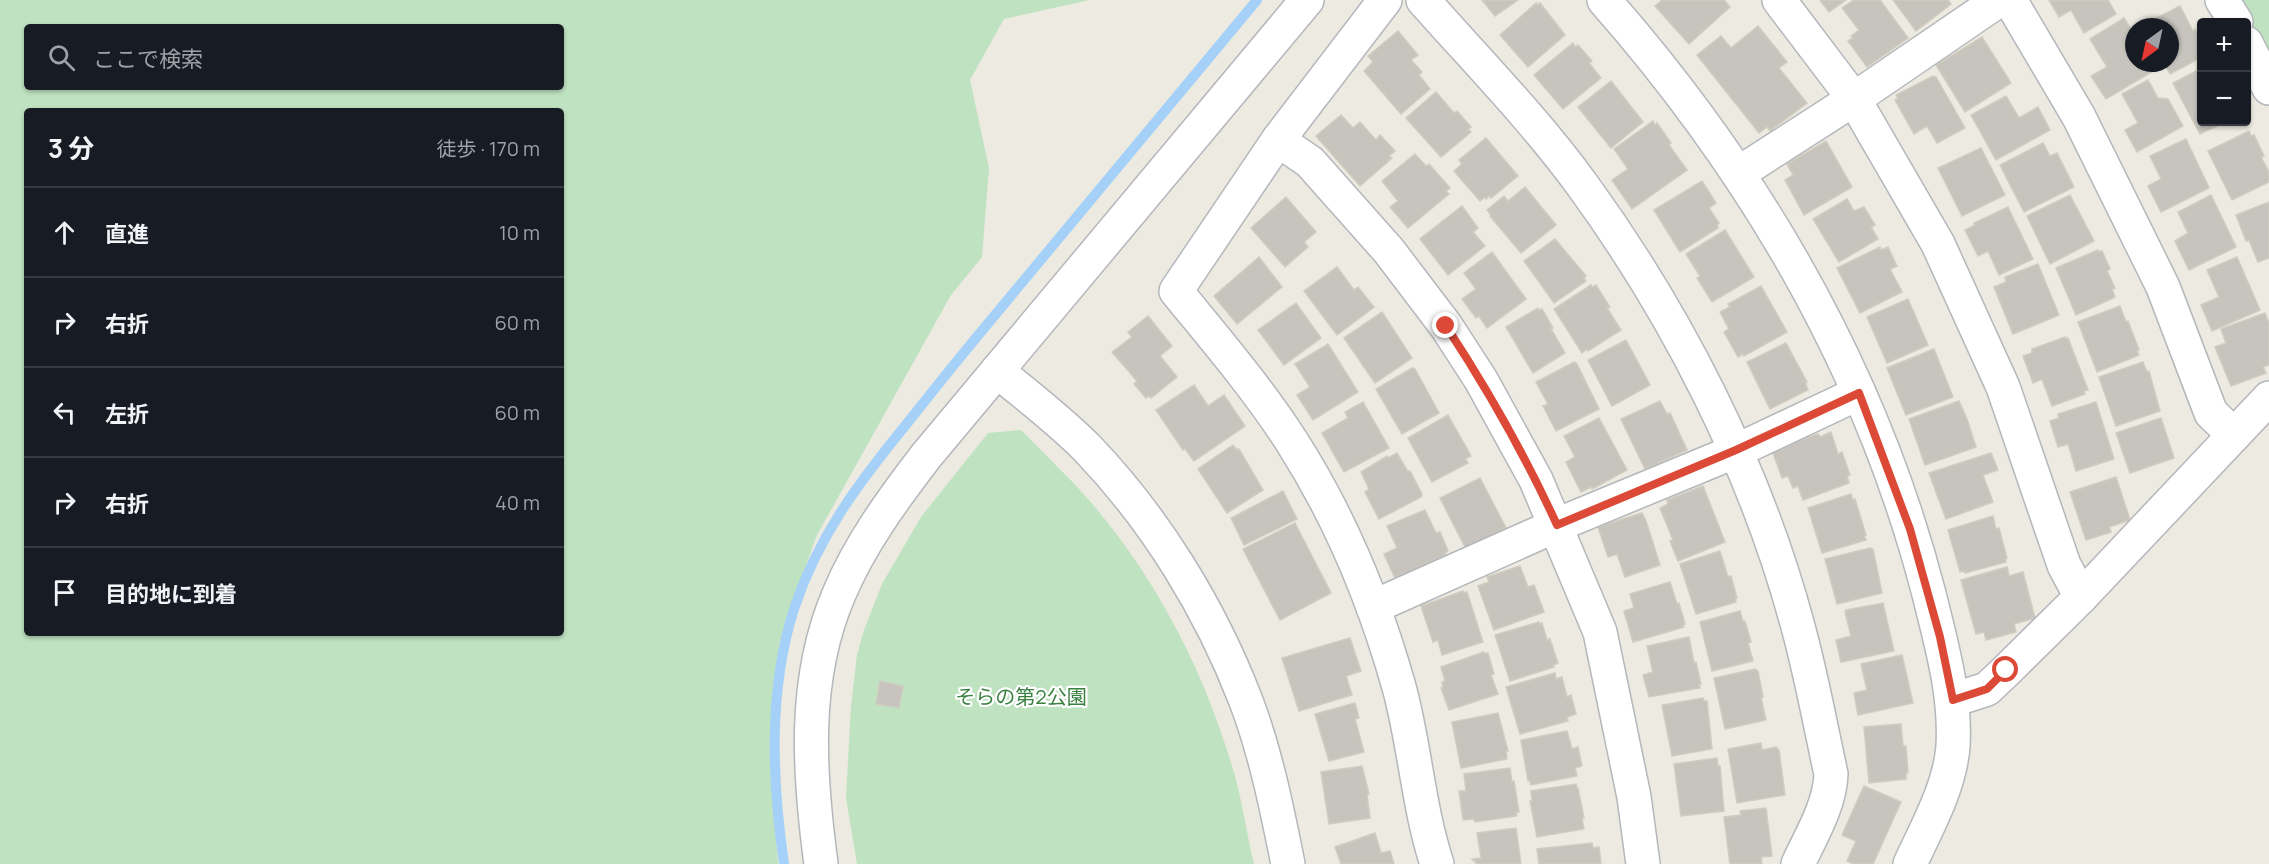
<!DOCTYPE html>
<html lang="ja">
<head>
<meta charset="utf-8">
<style>
	body { margin:0; font-family:Manrope,"Noto Sans JP",sans-serif; background:#242831; color:#f1f3f6 }
	.controls { position:absolute; right:18px; top:18px; display:grid; overflow:hidden; border-radius:6px; box-shadow:0 2px 4px #0004 }
	.controls button { width:54px; height:54px; display:grid; place-items:center; padding:0; border:0; border-bottom:2px solid #363941; background:#171b24; color:#f1f3f6; font:30px sans-serif }
	.compass { position:absolute; left:2125px; top:18px; width:54px; height:54px; border-radius:50%; background:#171b24; box-shadow:0 2px 4px #0004; rotate:213deg }
	.stop { position:absolute; width:18px; height:18px; margin:-14px; border:4px solid #dc4a37; border-radius:50%; background:#fff }
	.stop.end { background:#dc4a37; border-color:#fff; box-shadow:0 2px 6px #0008 }
	.list { margin:0; padding:0; list-style:none }
	h2 { display:flex; justify-content:space-between; align-items:center; height:78px; margin:0; padding:0 24px; font-size:26px }
	h2 small { font-size:20px; font-weight:400; color:#9ea1a6 }
	.list li { display:grid; grid-template-columns:39px 1fr auto; gap:18px; align-items:center; box-sizing:border-box; height:90px; padding:0 24px; border-top:2px solid #363941 }
	.list b { display:block; font-size:22px; white-space:nowrap }
	.list em { font-size:20px; font-style:normal; color:#9ea1a6 }
	.icon { flex:none; width:33px; height:33px; fill:none; stroke:currentColor; stroke-width:2; stroke-linecap:round; stroke-linejoin:round }
	.map { position:relative; flex:none; width:2269px; height:864px; overflow:hidden }
	.search { position:absolute; background:#171b24; box-shadow:0 2px 4px #0004; left:24px; top:24px; width:540px; height:66px; display:flex; align-items:center; gap:15px; box-sizing:border-box; padding:0 21px; border-radius:6px; color:#9ea1a6; font-size:22px }
	.panel { position:absolute; background:#171b24; box-shadow:0 2px 4px #0004; left:24px; top:108px; width:540px; height:528px; border-radius:6px }
	.map>svg:first-child { display:block }
	.green { fill:#bfe2c1; fill-rule:evenodd }
	.lines { fill:none; stroke-linecap:round; stroke-linejoin:round }
	.stream { stroke:#a5d1f9; stroke-width:10 }
	.building { fill:#c7c4be; stroke:#d0ccc0; stroke-width:1.5 }
	.minor-casing { stroke:#b4b7bb; stroke-width:36 }
	.minor { stroke:#fff; stroke-width:33 }
	.route { stroke:#dc4a37; stroke-width:8 }
	.labels { text-anchor:middle; dominant-baseline:central; stroke-width:4.5; stroke-linejoin:round; paint-order:stroke }
	.park-label { font-size:20px; fill:#3a8040; stroke:#fff }
</style>
</head>
<body>
<div class="map">
<svg width="2269" height="864" viewBox="0 0 2269 864">
	<rect width="100%" height="100%" fill="#eceae1"/>
	<g class="green">
		<path d="M0,0H1089L1004,19L970,80L989,168L982,257L951,295L817,535L788,614L780,644L772,709L770,760L778,864H0ZM27,27H561V87H27ZM27,111H561V633H27Z"/>
		<polygon points="2236,0 2269,0 2269,60"/>
		<path d="M1021,430C1043,453 1067,475 1088,499C1155,576 1203,668 1232,766C1242,798 1246,831 1254,864H857L846,798L851,706L857,655L864,630L882,584L921,517L988,433Z"/>
	</g>
	<g class="lines">
		<path class="stream" d="M784,864C772,780 768,691 794,609C819,534 860,481 909,421C939,383 969,346 1000,309C1085,206 1171,103 1257,0"/>
	</g>
	<g class="building">
		<polygon points="1482,0 1518,0 1495,16"/>
		<polygon points="1662,0 1724,0 1730,7 1689,44 1655,6"/>
		<polygon points="1820,0 1846,0 1829,12"/>
		<polygon points="1854,0 1880,0 1908,38 1867,67 1848,41 1853,38 1851,36 1859,30 1842,8"/>
		<polygon points="1893,0 1948,0 1951,4 1916,31"/>
		<polygon points="2049,0 2108,0 2116,14 2084,33 2071,10 2059,17"/>
		<polygon points="1536,3 1538,5 1540,3 1565,35 1528,67 1500,35"/>
		<polygon points="2180,6 2193,31 2195,29 2202,40 2202,57 2170,74 2164,63 2170,63 2170,27 2143,25"/>
		<polygon points="2124,18 2134,34 2134,63 2151,63 2155,70 2106,99 2091,76 2107,67 2090,39"/>
		<polygon points="1758,26 1787,62 1779,68 1807,103 1770,131 1767,127 1759,133 1697,55 1721,36 1731,48"/>
		<polygon points="1398,31 1418,55 1411,60 1422,72 1419,75 1430,89 1401,114 1364,71 1373,62 1368,56"/>
		<polygon points="1982,37 2011,83 1965,112 1936,65"/>
		<polygon points="1573,43 1575,47 1578,45 1592,61 1589,63 1601,78 1563,109 1534,75"/>
		<polygon points="2202,68 2202,122 2225,122 2200,134 2173,83"/>
		<polygon points="1933,76 1936,77 1965,128 1937,143 1927,126 1914,134 1895,100 1898,98 1896,95"/>
		<polygon points="2148,80 2158,98 2168,99 2183,126 2137,152 2125,130 2138,123 2122,94"/>
		<polygon points="1611,81 1643,122 1611,148 1578,107"/>
		<polygon points="1436,92 1454,113 1457,111 1471,127 1468,129 1471,132 1441,157 1406,118"/>
		<polygon points="2006,96 2019,118 2038,107 2050,130 1996,160 1971,115"/>
		<polygon points="1341,115 1353,128 1360,122 1376,140 1380,135 1395,151 1389,156 1392,158 1360,186 1316,136"/>
		<polygon points="1653,121 1655,125 1657,123 1671,143 1669,145 1687,170 1632,209 1612,180 1628,169 1614,149"/>
		<polygon points="2249,131 2251,136 2254,135 2264,156 2261,157 2269,172 2269,182 2232,200 2208,151"/>
		<polygon points="1486,138 1518,176 1491,198 1489,196 1486,199 1485,197 1480,201 1454,171 1462,164 1459,160"/>
		<polygon points="2186,139 2209,188 2161,212 2148,186 2161,179 2150,156"/>
		<polygon points="1826,141 1852,187 1804,215 1785,180 1793,175 1787,164"/>
		<polygon points="2043,143 2050,156 2057,153 2074,187 2024,212 2000,165"/>
		<polygon points="1981,148 2005,195 1962,216 1938,168"/>
		<polygon points="1415,154 1426,166 1429,164 1450,188 1446,191 1449,194 1408,228 1390,207 1398,201 1382,181"/>
		<polygon points="1702,181 1716,203 1709,208 1719,223 1717,225 1718,228 1680,252 1654,210"/>
		<polygon points="1525,187 1556,225 1521,253 1490,216 1491,215 1487,210 1504,196 1508,201"/>
		<polygon points="2070,195 2094,241 2050,264 2027,216"/>
		<polygon points="2211,195 2236,247 2189,270 2175,241 2188,233 2178,212"/>
		<polygon points="1286,197 1316,232 1304,242 1308,247 1285,267 1251,228"/>
		<polygon points="1847,199 1854,211 1864,207 1875,225 1871,227 1878,239 1839,262 1813,219"/>
		<polygon points="2269,202 2269,258 2258,262 2249,240 2246,241 2236,215"/>
		<polygon points="1462,206 1478,228 1473,232 1485,246 1448,275 1420,239"/>
		<polygon points="2008,207 2033,259 1999,275 1988,251 1978,256 1965,230 1975,225 1974,223"/>
		<polygon points="1725,230 1754,277 1712,302 1697,278 1700,276 1686,254"/>
		<polygon points="1555,239 1586,276 1584,278 1586,281 1554,303 1524,261"/>
		<polygon points="1880,247 1881,250 1888,247 1897,266 1890,269 1902,292 1860,313 1837,268"/>
		<polygon points="2098,250 2099,252 2102,251 2110,269 2107,271 2115,288 2112,289 2115,297 2076,315 2056,268"/>
		<polygon points="1492,252 1526,299 1487,328 1479,316 1476,318 1462,299 1476,289 1464,273"/>
		<polygon points="1259,257 1282,287 1237,324 1214,296"/>
		<polygon points="2237,257 2260,310 2212,331 2201,305 2219,297 2207,270"/>
		<polygon points="2038,264 2059,315 2013,334 1994,287 2006,282 2005,277"/>
		<polygon points="1337,267 1354,290 1358,287 1374,307 1337,335 1304,291"/>
		<polygon points="1591,285 1593,287 1596,285 1610,307 1607,308 1621,330 1588,351 1587,349 1582,353 1554,309"/>
		<polygon points="1761,286 1787,332 1744,356 1743,354 1738,357 1724,332 1729,329 1720,312 1730,307 1728,304"/>
		<polygon points="1908,299 1928,345 1887,363 1867,317"/>
		<polygon points="1296,303 1321,338 1284,365 1258,330"/>
		<polygon points="2120,306 2126,322 2128,321 2139,350 2137,351 2139,355 2097,372 2078,322"/>
		<polygon points="1538,308 1539,310 1542,309 1553,328 1551,329 1565,353 1533,373 1506,327"/>
		<polygon points="1382,312 1412,358 1375,383 1344,338"/>
		<polygon points="2265,313 2269,323 2269,365 2263,367 2266,373 2231,386 2215,347 2226,343 2221,329"/>
		<polygon points="1148,316 1172,346 1160,356 1177,377 1151,398 1149,396 1146,398 1134,384 1137,381 1112,352 1132,337 1128,332"/>
		<polygon points="2065,337 2065,339 2068,338 2088,390 2084,391 2085,394 2052,406 2042,379 2033,383 2023,356 2032,353 2032,349"/>
		<polygon points="1626,340 1650,385 1612,406 1588,360"/>
		<polygon points="1786,343 1807,382 1805,382 1808,390 1770,409 1747,362"/>
		<polygon points="1328,344 1358,392 1313,420 1297,395 1310,387 1295,364"/>
		<polygon points="1934,349 1953,397 1906,415 1887,368"/>
		<polygon points="1574,362 1577,364 1599,409 1556,431 1543,406 1548,404 1536,382"/>
		<polygon points="2143,362 2147,372 2149,371 2160,411 2116,426 2099,377"/>
		<polygon points="1412,368 1415,369 1439,413 1402,434 1376,389"/>
		<polygon points="1194,385 1208,406 1224,395 1245,426 1194,461 1185,449 1183,450 1156,410"/>
		<polygon points="1660,401 1667,414 1670,413 1687,450 1645,469 1621,419"/>
		<polygon points="1959,401 1967,419 1976,447 1925,465 1909,419"/>
		<polygon points="1363,402 1389,448 1344,472 1322,433 1348,418 1345,412"/>
		<polygon points="2096,402 2114,459 2076,471 2068,444 2058,447 2050,421 2059,418 2058,414"/>
		<polygon points="1448,415 1471,456 1465,459 1468,463 1432,482 1408,438"/>
		<polygon points="1599,418 1627,470 1592,489 1591,487 1581,492 1566,462 1575,457 1564,436"/>
		<polygon points="2161,418 2174,458 2130,473 2116,433"/>
		<polygon points="1831,432 1838,454 1842,452 1850,475 1847,476 1849,483 1803,500 1798,486 1793,488 1788,476 1782,478 1772,450 1818,434 1820,437"/>
		<polygon points="1233,445 1237,450 1239,449 1263,490 1227,513 1198,469"/>
		<polygon points="1397,453 1408,472 1410,471 1422,494 1421,497 1379,519 1365,492 1369,489 1361,472 1387,456 1388,458"/>
		<polygon points="1991,453 1998,470 1983,475 1993,502 1946,519 1929,473"/>
		<polygon points="2116,477 2130,520 2109,527 2111,532 2086,540 2070,492"/>
		<polygon points="1480,478 1506,528 1466,549 1440,498"/>
		<polygon points="1703,486 1725,542 1678,561 1670,541 1673,540 1660,508 1668,504 1667,500"/>
		<polygon points="1283,491 1297,519 1244,545 1231,518"/>
		<polygon points="1851,494 1853,500 1855,499 1866,535 1864,536 1866,540 1822,553 1808,508"/>
		<polygon points="1425,510 1436,533 1440,532 1448,551 1445,553 1446,555 1395,578 1384,554 1397,548 1387,526"/>
		<polygon points="1642,513 1646,521 1660,565 1625,577 1617,554 1608,557 1598,527"/>
		<polygon points="1993,516 1996,529 1999,528 2007,558 2005,559 2006,562 1965,573 1965,571 1960,572 1948,530"/>
		<polygon points="1295,523 1331,593 1280,620 1243,549"/>
		<polygon points="1870,548 1873,549 1882,593 1837,604 1825,559"/>
		<polygon points="1720,551 1728,577 1731,576 1737,598 1735,599 1736,602 1696,614 1680,564"/>
		<polygon points="1520,566 1528,587 1534,585 1544,612 1494,630 1478,586 1489,582 1487,577"/>
		<polygon points="2007,567 2009,576 2023,572 2035,618 2014,624 2016,632 1986,640 1984,632 1976,634 1961,580"/>
		<polygon points="1670,582 1677,604 1679,603 1685,624 1683,624 1684,627 1633,642 1624,611 1634,608 1630,594"/>
		<polygon points="1463,591 1464,593 1467,592 1483,642 1442,655 1438,640 1433,642 1421,606"/>
		<polygon points="1883,603 1894,651 1841,662 1836,640 1851,636 1845,612 1846,610"/>
		<polygon points="1740,611 1743,622 1745,621 1751,642 1748,643 1753,661 1712,671 1700,622"/>
		<polygon points="1539,622 1540,624 1542,623 1547,640 1550,639 1558,663 1553,665 1554,667 1510,681 1495,635"/>
		<polygon points="1689,637 1694,663 1696,662 1701,684 1699,684 1700,688 1649,697 1643,675 1653,672 1647,646"/>
		<polygon points="1350,638 1361,671 1346,676 1352,695 1299,711 1282,658"/>
		<polygon points="1484,652 1485,654 1488,653 1494,674 1491,675 1498,694 1449,710 1441,688 1443,688 1442,682 1445,681 1441,667"/>
		<polygon points="1902,655 1913,703 1858,715 1854,693 1867,690 1861,664"/>
		<polygon points="1755,669 1758,671 1763,697 1761,698 1766,720 1725,729 1714,678"/>
		<polygon points="1555,673 1556,679 1562,677 1567,697 1571,695 1576,714 1567,717 1568,721 1520,734 1506,687"/>
		<polygon points="880,681 903,686 899,708 876,704"/>
		<polygon points="1703,698 1704,701 1707,701 1712,749 1672,756 1662,705"/>
		<polygon points="1355,703 1359,718 1355,719 1364,752 1329,761 1315,714"/>
		<polygon points="1498,713 1508,751 1506,751 1507,759 1461,768 1452,722"/>
		<polygon points="1901,724 1903,746 1906,746 1908,773 1906,773 1906,779 1869,783 1864,727"/>
		<polygon points="1567,731 1572,749 1578,747 1582,766 1575,768 1577,776 1531,785 1530,781 1528,781 1521,740"/>
		<polygon points="1761,743 1762,750 1776,747 1779,750 1785,795 1737,803 1728,749"/>
		<polygon points="1717,758 1718,766 1720,766 1724,811 1681,816 1674,764"/>
		<polygon points="1362,766 1369,794 1367,795 1370,818 1329,824 1321,772"/>
		<polygon points="1510,768 1512,782 1514,781 1519,812 1516,812 1517,816 1475,822 1474,819 1463,820 1459,791 1466,791 1464,774"/>
		<polygon points="1576,784 1577,788 1578,788 1584,818 1582,818 1584,829 1537,837 1530,801 1532,801 1531,791"/>
		<polygon points="1864,786 1901,802 1873,864 1854,864 1847,861 1856,841 1842,835"/>
		<polygon points="1766,808 1772,856 1761,857 1762,864 1730,864 1724,817 1741,815 1740,811"/>
		<polygon points="1516,828 1521,864 1477,864 1472,859 1481,858 1477,833"/>
		<polygon points="1375,833 1381,853 1390,851 1394,864 1341,864 1335,847"/>
		<polygon points="1592,843 1593,848 1599,847 1601,864 1539,864 1537,849"/>
	</g>
	<g class="lines">
		<g class="minor-casing">
			<g id="minor">
				<path d="M1385,0L1278,140L1176,291C1216,340 1258,389 1292,442C1340,517 1375,602 1399,687C1415,745 1418,806 1437,864"/>
				<path d="M1423,0C1477,61 1535,120 1583,186C1677,315 1755,468 1797,623C1811,673 1820,724 1831,774C1830,805 1811,836 1798,864"/>
				<path d="M1604,0C1756,173 1871,370 1929,594C1941,643 1956,694 1953,746C1950,787 1927,827 1910,864"/>
				<polyline points="1779,0 1854,99 1938,244 2003,387 2064,565 2081,597"/>
				<polyline points="2010,0 2079,117 2163,287 2211,413 2234,435"/>
				<polyline points="2222,0 2236,22"/>
				<polyline points="2246,43 2269,88"/>
				<polyline points="1278,140 1310,162 1389,251 1446,326 1481,380 1536,480 1600,632 1634,797 1643,864"/>
				<polyline points="1739,173 1854,99 1999,0"/>
				<path d="M997,371C1028,396 1059,420 1087,448C1156,520 1210,608 1246,701C1266,754 1277,809 1288,864"/>
				<polyline points="1373,607 1557,525 1736,451 1859,393"/>
				<polyline points="1953,700 1987,689 2006,671 2081,597 2269,398"/>
				<path d="M821,864C809,774 802,680 839,594C860,544 893,499 926,456L1307,0"/>
			</g>
		</g>
		<use href="#minor" class="minor"/>
	</g>
	<g class="lines">
		<path class="route" d="M1446,326C1488,390 1525,455 1557,525L1736,450L1859,393L1910,529L1940,637L1953,700L1987,689L2006,670"/>
	</g>
	<g class="labels">
		<g class="park-label">
			<text x="1021" y="696">そらの第2公園</text>
		</g>
	</g>
</svg>
<div class="controls">
<button>+</button>
<button>−</button>
</div>
<svg class="compass" viewBox="-18 -18 36 36"><path d="M0-13l5 13h-10z" fill="#e53935"/><path d="M0 13l5-13h-10z" fill="#9ea1a6"/></svg>
<div class="stop" style="left:2006px;top:670px"></div>
<div class="stop end" style="left:1446px;top:326px"></div>
<div class="search"><svg class="icon" aria-label="search" viewBox="0 0 24 24"><circle cx="10" cy="10" r="6"/><path d="M15 15l6 6"/></svg>ここで検索</div>
<section class="panel">
<h2>3 分<small>徒歩 · 170 m</small></h2>
<ul class="list">
<li><svg class="icon" aria-label="ahead" viewBox="0 0 24 24"><path d="M12 20V5M6 11l6-6 6 6"/></svg><div><b>直進</b></div><em>10 m</em></li>
<li><svg class="icon" aria-label="right" viewBox="0 0 24 24"><path d="M7 20v-9h11M14 6l5 5-5 5"/></svg><div><b>右折</b></div><em>60 m</em></li>
<li><svg class="icon" aria-label="left" viewBox="0 0 24 24"><path d="M17 20v-9H6M10 6l-5 5 5 5"/></svg><div><b>左折</b></div><em>60 m</em></li>
<li><svg class="icon" aria-label="right" viewBox="0 0 24 24"><path d="M7 20v-9h11M14 6l5 5-5 5"/></svg><div><b>右折</b></div><em>40 m</em></li>
<li><svg class="icon" aria-label="arrive" viewBox="0 0 24 24"><path d="M6 21V4h12l-3 4 3 4H6"/></svg><div><b>目的地に到着</b></div></li>
</ul>
</section>
</div>
</body>
</html>
